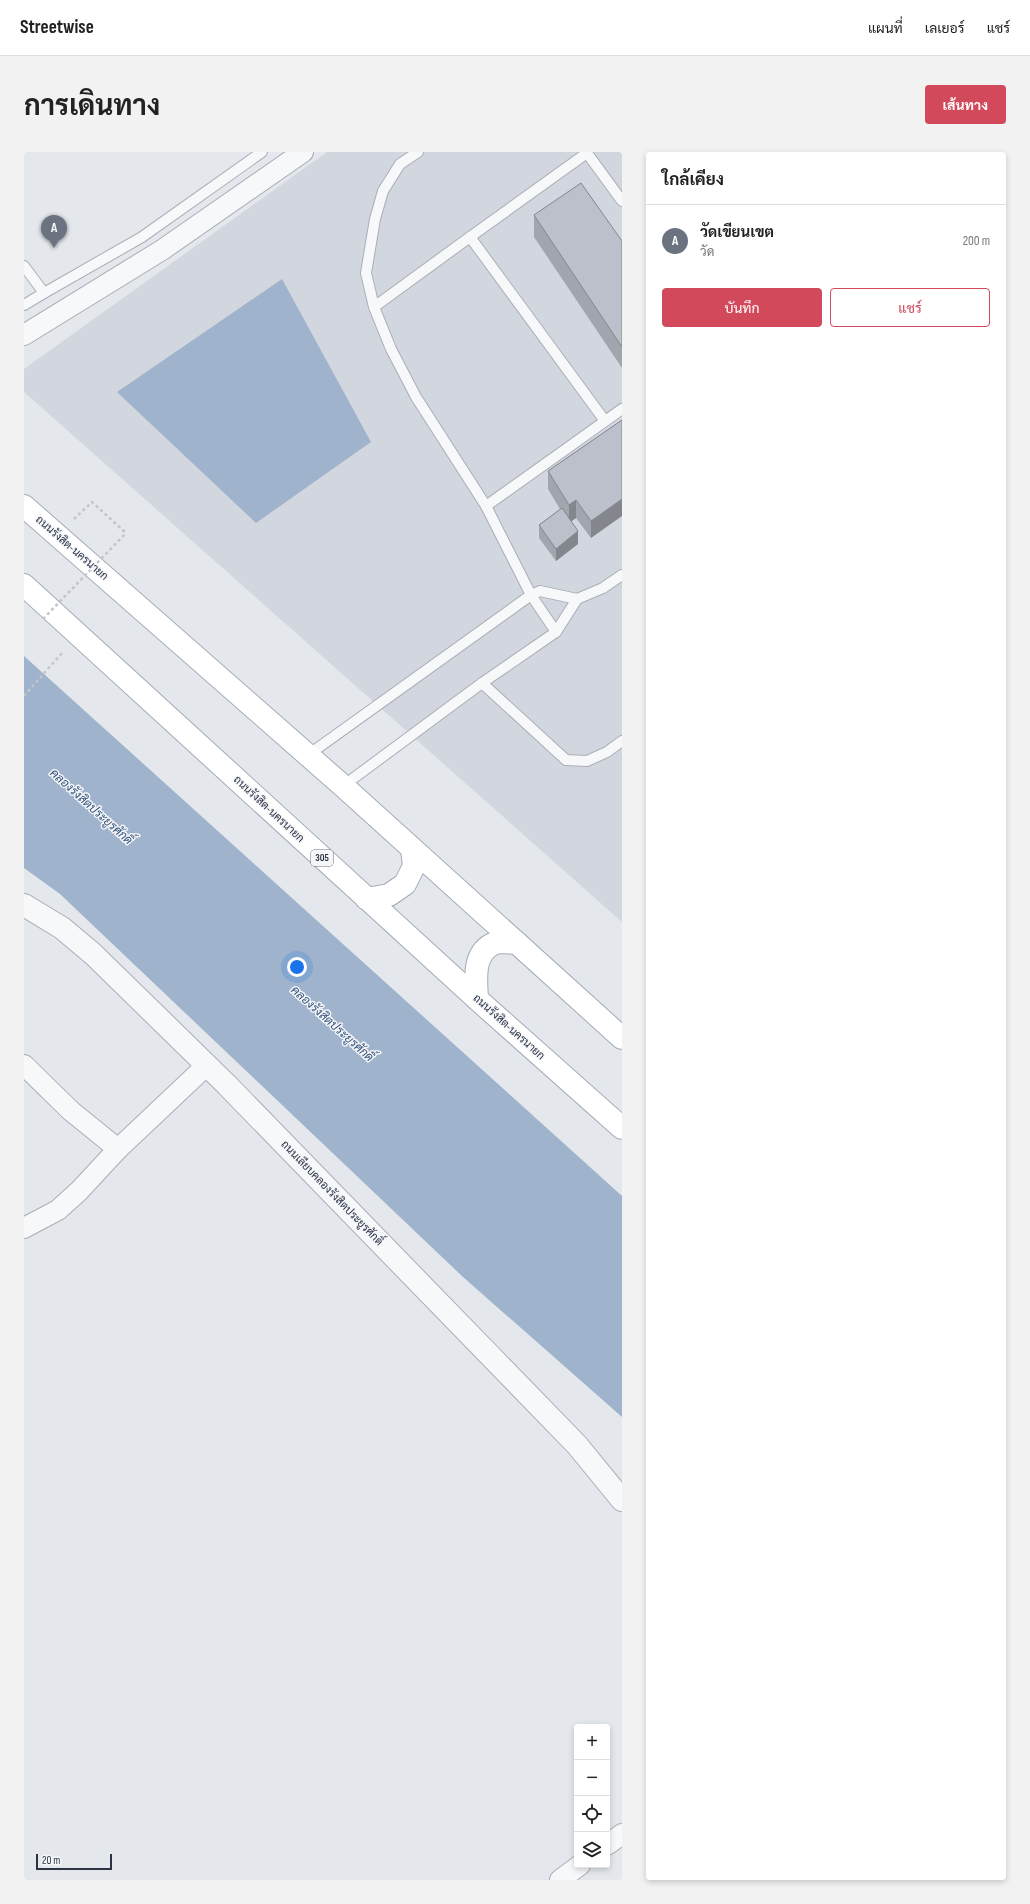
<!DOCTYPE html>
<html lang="th">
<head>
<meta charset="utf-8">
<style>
	body { margin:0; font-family:"Sofia Sans Condensed",Sarabun,sans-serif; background:#f2f2f2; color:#222 }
	.controls { position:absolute; right:12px; bottom:12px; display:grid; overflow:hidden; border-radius:4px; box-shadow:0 2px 6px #0003 }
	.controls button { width:36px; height:36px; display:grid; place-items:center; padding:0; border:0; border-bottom:1px solid #e0e0e0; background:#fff; color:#222; font:20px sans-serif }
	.scale { position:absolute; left:12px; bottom:10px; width:76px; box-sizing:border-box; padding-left:4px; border:2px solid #2b3445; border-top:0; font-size:11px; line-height:14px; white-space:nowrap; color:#2b3445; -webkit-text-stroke:3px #f4f6f9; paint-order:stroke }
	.you { position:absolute; left:273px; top:815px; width:14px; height:14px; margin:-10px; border:3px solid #fff; border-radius:50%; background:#1a73e8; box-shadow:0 0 0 6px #1a73e833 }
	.badge { display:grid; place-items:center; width:26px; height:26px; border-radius:50%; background:#d1495b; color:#fff; font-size:13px; font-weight:700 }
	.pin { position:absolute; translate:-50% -33px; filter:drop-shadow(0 1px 2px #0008) }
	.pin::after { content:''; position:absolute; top:21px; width:14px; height:12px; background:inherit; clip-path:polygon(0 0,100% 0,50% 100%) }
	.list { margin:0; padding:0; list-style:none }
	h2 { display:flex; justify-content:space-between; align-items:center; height:52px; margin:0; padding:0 16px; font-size:17px }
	h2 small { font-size:13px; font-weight:400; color:#767676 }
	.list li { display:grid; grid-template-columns:26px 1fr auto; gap:12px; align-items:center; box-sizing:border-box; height:72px; padding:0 16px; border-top:1px solid #e0e0e0 }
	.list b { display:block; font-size:15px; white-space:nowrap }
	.list p { margin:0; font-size:13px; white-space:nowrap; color:#767676 }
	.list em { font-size:13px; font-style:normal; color:#767676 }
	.actions { display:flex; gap:8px; padding:12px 16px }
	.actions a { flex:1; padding:9px 0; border:1px solid #d1495b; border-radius:4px; text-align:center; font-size:14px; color:#d1495b }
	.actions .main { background:#d1495b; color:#fff }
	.icon { flex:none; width:22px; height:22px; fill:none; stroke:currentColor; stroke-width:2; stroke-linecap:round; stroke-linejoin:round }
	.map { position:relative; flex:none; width:598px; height:1728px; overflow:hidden; border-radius:4px }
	header { display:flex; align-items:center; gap:24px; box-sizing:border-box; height:56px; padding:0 20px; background:#fff; border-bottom:1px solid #e0e0e0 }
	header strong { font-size:19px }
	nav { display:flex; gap:22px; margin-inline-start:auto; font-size:14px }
	.intro { display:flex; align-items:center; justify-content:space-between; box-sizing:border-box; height:96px; padding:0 24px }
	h1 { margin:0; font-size:28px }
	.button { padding:10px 18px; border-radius:4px; background:#d1495b; color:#fff; font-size:14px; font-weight:700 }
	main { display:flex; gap:24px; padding:0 24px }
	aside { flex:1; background:#fff; border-radius:4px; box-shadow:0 2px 6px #0003 }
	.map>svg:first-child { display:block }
	.built { fill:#d2d6de }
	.water { fill:#9fb4cc }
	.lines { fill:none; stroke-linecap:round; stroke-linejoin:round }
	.service-casing { stroke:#a9aeb7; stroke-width:12 }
	.minor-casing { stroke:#a9aeb7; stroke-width:22 }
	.tertiary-casing { stroke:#a9aeb7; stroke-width:24 }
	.primary-casing { stroke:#a3abb8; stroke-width:24 }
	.path { stroke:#c2c5cb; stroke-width:2.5; stroke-dasharray:3 3; stroke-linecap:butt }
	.service { stroke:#f7f8fa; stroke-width:10 }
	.minor { stroke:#f7f8fa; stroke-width:20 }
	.tertiary { stroke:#f7f8fa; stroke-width:22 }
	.primary { stroke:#fff; stroke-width:22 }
	.path-bridge { stroke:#c2c5cb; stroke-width:2.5; stroke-dasharray:3 3; stroke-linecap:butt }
	.wall { fill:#a1a5ae }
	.shaded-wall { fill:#83868d }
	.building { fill:#bbc0ca; stroke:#83868d }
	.labels { text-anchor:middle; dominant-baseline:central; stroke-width:3; stroke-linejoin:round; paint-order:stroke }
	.shield { fill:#f4f6f9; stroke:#676e7b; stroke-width:1 }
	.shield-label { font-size:10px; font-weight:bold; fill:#2b3445 }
	.street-label { font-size:11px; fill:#2b3445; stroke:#f4f6f9 }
	.water-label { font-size:12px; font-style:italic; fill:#34527a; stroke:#f4f6f9 }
</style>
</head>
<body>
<header>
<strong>Streetwise</strong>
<nav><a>แผนที่</a><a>เลเยอร์</a><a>แชร์</a></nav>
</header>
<div class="intro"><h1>การเดินทาง</h1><a class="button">เส้นทาง</a></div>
<main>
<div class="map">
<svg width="598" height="1728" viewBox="0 0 598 1728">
	<rect width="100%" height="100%" fill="#e4e7ec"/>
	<polygon class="built" points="303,0 598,0 598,770 0,240 0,217"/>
	<g class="water">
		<polygon points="258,127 347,290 232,371 93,240"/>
		<polygon points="0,504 598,1044 598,1265 439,1125 36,742 0,716"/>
	</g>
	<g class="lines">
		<g class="service-casing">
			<g id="service">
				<polyline points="394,0 376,12 359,39 351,67 342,121 350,155 367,197 392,245 462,354 507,443 532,480"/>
				<polyline points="446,85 563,1 598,49"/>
				<polyline points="0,114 20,141 0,153"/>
				<polyline points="20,141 118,85 238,0"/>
				<polyline points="350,155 446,85 581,269"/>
				<polyline points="462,354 598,257"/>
				<polyline points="458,531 542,608 563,609 583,600 598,589"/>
				<polyline points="284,603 507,443 516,439 553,447"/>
				<polyline points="319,634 458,531 532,480 553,447 579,436 598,423"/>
			</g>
		</g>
		<g class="minor-casing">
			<g id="minor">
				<polyline points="0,183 138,98 279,0"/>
				<polyline points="0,913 47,959 94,997"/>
				<polyline points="0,1076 34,1058 55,1039 94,997 183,913"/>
				<polyline points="583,1693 598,1682"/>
				<polyline points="536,1728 556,1713"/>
			</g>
		</g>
		<g class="tertiary-casing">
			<polyline id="tertiary" points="0,753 38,776 69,802 202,932 553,1293 598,1348"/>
		</g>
		<g class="primary-casing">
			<g id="primary">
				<polyline points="0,354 319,634 598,886"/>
				<polyline points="0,433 453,847 598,976"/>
				<polyline points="343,747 365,743 381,732 390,714 388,697"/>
				<path d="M453,847C452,828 448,800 471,791C477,789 487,791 493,791"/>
			</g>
		</g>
		<g class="path">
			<polyline points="50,367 68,350 102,381"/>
			<polyline points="0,544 38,501"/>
		</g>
		<use href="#service" class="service"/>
		<use href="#minor" class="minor"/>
		<use href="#tertiary" class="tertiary"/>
		<use href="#primary" class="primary"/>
		<polyline class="path-bridge" points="19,467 102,381"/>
	</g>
	<g class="wall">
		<polygon points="510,63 598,89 598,216 510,85"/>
		<polygon points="598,268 567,386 552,366 547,369 554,392 532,409 515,386 515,373 536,357 524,337 524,319"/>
	</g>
	<g class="shaded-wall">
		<polygon points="598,347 598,364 567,386 567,369"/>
		<polygon points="552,348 552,366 545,371 545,353"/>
		<polygon points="554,379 554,392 532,409 532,397"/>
	</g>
	<g class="building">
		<polygon points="557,31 598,89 598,195 510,63"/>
		<polygon points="598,268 598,347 567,369 552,348 545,353 524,319"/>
		<polygon points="538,356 554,379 532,397 515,373"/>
	</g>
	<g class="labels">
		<rect class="shield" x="287" y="698" width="22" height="16" rx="3"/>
		<g class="shield-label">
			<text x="298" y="706">305</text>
		</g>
		<g class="street-label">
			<text transform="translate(48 396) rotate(41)">ถนนรังสิต-นครนายก</text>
			<text transform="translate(245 657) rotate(43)">ถนนรังสิต-นครนายก</text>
			<text transform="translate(485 875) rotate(42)">ถนนรังสิต-นครนายก</text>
			<text transform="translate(308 1041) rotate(46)">ถนนเลียบคลองรังสิตประยูรศักดิ์</text>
		</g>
		<g class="water-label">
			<text transform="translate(67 655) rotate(42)">คลองรังสิตประยูรศักดิ์</text>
			<text transform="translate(308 872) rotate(42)">คลองรังสิตประยูรศักดิ์</text>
		</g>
	</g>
</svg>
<div class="controls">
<button>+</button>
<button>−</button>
<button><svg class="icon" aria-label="locate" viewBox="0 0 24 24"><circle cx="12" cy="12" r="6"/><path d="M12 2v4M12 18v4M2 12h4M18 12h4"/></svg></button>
<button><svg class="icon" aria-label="layers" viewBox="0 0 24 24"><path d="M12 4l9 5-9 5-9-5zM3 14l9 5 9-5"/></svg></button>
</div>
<div class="scale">20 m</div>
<div class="you"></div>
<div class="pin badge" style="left:30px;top:96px;background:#6b7280">A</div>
</div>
<aside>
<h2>ใกล้เคียง<small></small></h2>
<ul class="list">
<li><span class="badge" style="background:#6b7280">A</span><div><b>วัดเขียนเขต</b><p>วัด</p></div><em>200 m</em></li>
</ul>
<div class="actions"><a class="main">บันทึก</a><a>แชร์</a></div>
</aside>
</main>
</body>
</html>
